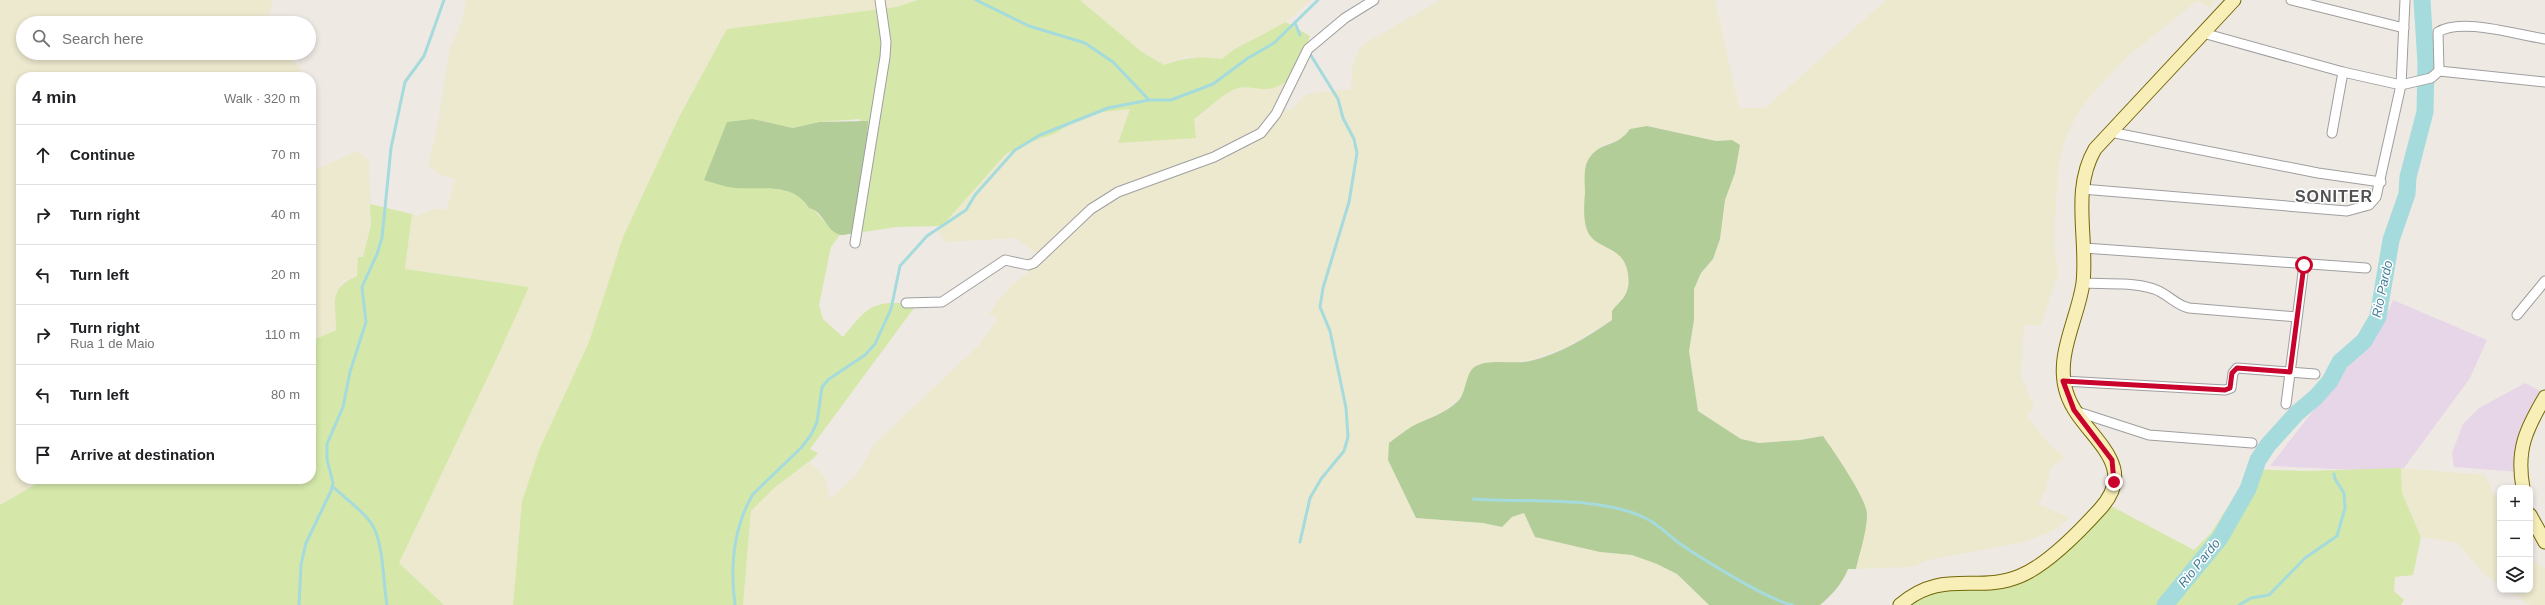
<!DOCTYPE html>
<html lang="en">
<head>
<meta charset="utf-8">
<style>
	body { margin:0; font-family:Helvetica,sans-serif; background:#f2f2f2; color:#202124 }
	.controls { position:absolute; right:12px; bottom:12px; display:grid; overflow:hidden; border-radius:8px; box-shadow:0 2px 6px #0003 }
	.controls button { width:36px; height:36px; display:grid; place-items:center; padding:0; border:0; border-bottom:1px solid #e0e0e0; background:#fff; color:#202124; font:20px sans-serif }
	.stop { position:absolute; width:12px; height:12px; margin:-9px; border:3px solid #c8042c; border-radius:50%; background:#fff }
	.stop.end { background:#c8042c; border-color:#fff; box-shadow:0 1px 4px #0008 }
	.list { margin:0; padding:0; list-style:none }
	h2 { display:flex; justify-content:space-between; align-items:center; height:52px; margin:0; padding:0 16px; font-size:17px }
	h2 small { font-size:13px; font-weight:400; color:#757577 }
	.list li { display:grid; grid-template-columns:26px 1fr auto; gap:12px; align-items:center; box-sizing:border-box; height:60px; padding:0 16px; border-top:1px solid #e0e0e0 }
	.list b { display:block; font-size:15px; white-space:nowrap }
	.list p { margin:0; font-size:13px; white-space:nowrap; color:#757577 }
	.list em { font-size:13px; font-style:normal; color:#757577 }
	.icon { flex:none; width:22px; height:22px; fill:none; stroke:currentColor; stroke-width:2; stroke-linecap:round; stroke-linejoin:round }
	.map { position:relative; flex:none; width:2545px; height:605px; overflow:hidden }
	.search { position:absolute; background:#fff; box-shadow:0 2px 6px #0003; left:16px; top:16px; width:300px; height:44px; display:flex; align-items:center; gap:10px; box-sizing:border-box; padding:0 14px; border-radius:22px; color:#757577; font-size:15px }
	.panel { position:absolute; background:#fff; box-shadow:0 2px 6px #0003; left:16px; top:72px; width:300px; height:412px; border-radius:16px }
	.map>svg:first-child { display:block }
	.industrial { fill:#e7d6e8 }
	.farmland { fill:#ede9cf }
	.grass { fill:#d5e8aa }
	.forest { fill:#b3cd99 }
	.lines { fill:none; stroke-linecap:round; stroke-linejoin:round }
	.stream { stroke:#a5dbdc; stroke-width:3 }
	.river { stroke:#a5dbdc; stroke-width:17 }
	.street-casing { stroke:#9f9f9f; stroke-width:11 }
	.secondary-casing { stroke:#736807; stroke-width:15 }
	.street { stroke:#fff; stroke-width:9 }
	.secondary { stroke:#f8eeb8; stroke-width:13 }
	.route { stroke:#c8042c; stroke-width:5 }
	.labels { text-anchor:middle; dominant-baseline:central; stroke-width:3; stroke-linejoin:round; paint-order:stroke }
	.water-label { font-size:13px; font-style:italic; fill:#437d95; stroke:#fff }
	.district-label { font-size:16px; font-weight:bold; letter-spacing:1px; fill:#515151; stroke:#fff }
</style>
</head>
<body>
<div class="map">
<svg width="2545" height="605" viewBox="0 0 2545 605">
	<rect width="100%" height="100%" fill="#efe9e4"/>
	<g class="industrial">
		<polygon points="2393,300 2487,340 2470,378 2401,472 2270,466 2385,319"/>
		<polygon points="2525,383 2542,392 2520,429 2517,446 2519,472 2454,467 2452,453 2463,424 2479,408"/>
	</g>
	<g class="farmland">
		<polygon points="0,0 272,0 268,23 23,23 23,53 284,53 300,67 302,77 21,77 21,479 45,479 0,505"/>
		<polygon points="466,0 918,0 896,7 679,117 623,237 589,342 522,501 513,605 444,605 399,563 496,360 528,287 405,269 412,214 417,216 434,209 446,209 455,180 441,175 428,165 438,124 449,51 462,21"/>
		<polygon points="1080,0 1311,0 1286,22 1233,50 1222,59 1185,57 1164,65 1142,52"/>
		<polygon points="1440,0 1715,0 1739,108 1765,108 1886,0 2214,0 2211,8 2197,1 2128,56 2095,91 2078,112 2064,142 2058,169 2054,242 2058,274 2041,325 2024,325 2021,375 2034,407 2027,416 2050,445 2066,458 2052,466 2046,488 2039,504 2070,518 2054,530 2025,542 1928,560 1912,567 1856,569 1864,530 1849,475 1823,436 1800,440 1759,443 1741,439 1698,411 1689,351 1694,320 1694,289 1701,273 1713,259 1720,239 1725,200 1735,173 1732,140 1716,141 1647,126 1630,129 1622,140 1602,145 1587,162 1584,206 1596,240 1618,253 1625,260 1628,270 1629,284 1625,295 1617,304 1612,320 1565,348 1531,360 1512,363 1494,362 1469,375 1466,389 1458,400 1444,411 1411,427 1388,460 1416,518 1483,523 1502,527 1512,517 1524,513 1535,537 1600,552 1632,555 1657,564 1677,574 1709,605 743,605 751,511 774,488 810,462 824,476 830,499 858,473 874,444 979,345 998,319 989,314 996,303 1012,285 1044,259 1015,238 945,242 938,231 1006,154 1028,143 1056,133 1075,121 1103,112 1131,109 1118,142 1196,137 1194,119 1206,112 1217,99 1233,90 1245,86 1272,88 1286,82 1277,107 1291,110 1304,96 1310,93 1351,89 1352,69 1359,49 1366,43"/>
		<polygon points="357,151 369,161 371,225 363,257 358,257 357,276 343,281 336,292 336,330 311,341 311,167 312,171"/>
		<polygon points="2401,468 2485,475 2500,507 2500,585 2484,574 2457,543 2421,537 2402,493"/>
		<polygon points="2530,559 2545,568 2545,605 2530,605 2508,590 2530,590"/>
	</g>
	<g class="grass">
		<path d="M918,0H1080L1142,52L1164,65C1185,57 1200,56 1222,59L1233,50L1286,22L1310,36C1301,59 1294,90 1263,89C1252,88 1244,85 1233,90C1218,97 1208,110 1194,119L1196,138L1118,143L1130,109L1103,112L1075,121L1056,133L1028,143L1006,154L942,226L896,227L857,233L860,119L819,122L793,128L753,119L777,189C810,193 816,219 840,235L831,247L819,305L823,319L843,337C870,304 872,301 917,304L810,449L818,453L814,458L774,488L751,511L743,605H513L522,501L539,450L589,342L623,237L679,117L727,29L896,7Z"/>
		<path d="M370,204L412,214L405,269L529,287L496,360L399,563L444,605H0V505L45,479H311V341L336,330C336,302 328,288 357,276L358,257H363L371,225Z"/>
		<polygon points="2401,468 2402,493 2421,537 2413,575 2395,577 2394,591 2404,600 2401,605 1907,605 1929,593 2015,583 2051,563 2111,506 2194,550 2211,533 2252,469 2304,471"/>
	</g>
	<g class="forest">
		<path d="M753,119L793,128L819,122L868,121L863,206L857,233C852,233 846,235 841,235C826,232 824,211 809,208C793,182 762,190 735,188C725,187 714,183 704,180L727,122Z"/>
		<path d="M1647,126L1716,141L1732,140L1740,145L1735,173L1725,200L1720,239L1713,259L1701,273L1694,289V320L1689,351L1698,411L1741,439L1759,443L1800,440L1823,436C1833,450 1867,499 1867,514C1867,532 1860,551 1856,569H1848C1842,584 1833,594 1820,605H1709L1677,574L1657,564L1632,555L1600,552L1535,537L1524,513L1512,517L1502,527L1483,523L1416,518L1388,460L1389,443C1396,438 1403,432 1411,427C1427,418 1446,414 1459,400C1467,391 1465,372 1476,366C1492,358 1513,365 1530,361C1560,354 1588,337 1612,320V311C1616,305 1622,301 1625,295C1629,288 1629,282 1628,274C1624,244 1595,251 1587,230C1583,220 1584,204 1585,193C1585,184 1583,169 1588,160C1601,139 1615,150 1630,129Z"/>
	</g>
	<g class="lines">
		<g class="stream">
			<polyline points="976,0 1029,26 1085,43 1113,62 1149,100"/>
			<polyline points="1295,23 1300,35"/>
			<path d="M332,486C345,498 361,509 371,523C384,541 383,583 387,605"/>
			<path d="M1473,499C1524,503 1602,495 1647,519C1658,524 1668,535 1679,543C1699,557 1771,602 1793,605"/>
			<polyline points="1300,542 1310,498 1321,479 1344,451 1348,437 1346,408 1330,331 1320,307 1323,288 1349,202 1357,153 1354,139 1343,118 1338,99 1310,54"/>
			<polyline points="299,605 301,565 306,543 331,491 333,483 327,459 327,444 343,407 350,372 366,322 362,287 377,254 382,238 391,148 405,82 424,56 444,0"/>
			<path d="M735,605C730,567 733,528 753,494L801,448L811,435L817,422L822,387L829,379L865,355L875,344L891,309L900,266L927,236L966,210L975,195L1015,150L1040,135L1108,108L1149,100H1171L1213,84L1248,58L1274,43L1318,0"/>
			<polyline points="2239,605 2251,598 2269,595 2305,558 2337,536 2345,508 2344,493 2335,479 2334,474"/>
		</g>
		<polyline class="river" points="2165,605 2220,538 2248,489 2258,460 2268,445 2297,413 2316,397 2330,381 2340,362 2364,341 2378,317 2391,240 2407,194 2408,177 2425,112 2426,63 2422,0"/>
		<g class="street-casing">
			<g id="street">
				<polyline points="2291,0 2404,28"/>
				<polyline points="2405,0 2401,85 2431,78 2439,71 2545,82"/>
				<path d="M2439,71L2438,32C2461,17 2517,35 2545,39"/>
				<polyline points="2110,132 2318,173 2381,182"/>
				<polyline points="2332,133 2343,72"/>
				<polyline points="2082,189 2347,211 2369,205 2376,197 2401,85 2343,72 2203,33"/>
				<polyline points="855,243 885,57 886,42 880,0"/>
				<polyline points="2084,248 2366,268"/>
				<path d="M2083,283C2106,284 2132,282 2154,289C2167,293 2175,305 2189,308L2297,317"/>
				<polyline points="906,303 942,302 1005,260 1028,265 1034,263 1091,209 1118,192 1214,157 1261,133 1276,114 1308,49 1345,18 1374,0"/>
				<polyline points="2517,315 2545,281"/>
				<polyline points="2063,381 2225,390 2231,388 2233,373 2237,368 2315,374"/>
				<polyline points="2286,404 2304,265"/>
				<polyline points="2075,411 2149,435 2252,443"/>
			</g>
		</g>
		<g class="secondary-casing">
			<g id="secondary">
				<path d="M2523,488C2516,450 2526,429 2545,397"/>
				<polyline points="2530,515 2545,542"/>
				<path d="M1900,605C1942,568 1977,594 2020,576C2047,565 2081,530 2100,509C2143,462 2080,435 2067,394C2054,357 2078,319 2083,283C2088,238 2071,190 2095,149L2234,0"/>
			</g>
		</g>
		<use href="#street" class="street"/>
		<use href="#secondary" class="secondary"/>
	</g>
	<g class="lines">
		<polyline class="route" points="2114,482 2112,460 2074,410 2063,381 2225,390 2230,388 2232,373 2237,368 2290,372 2304,265"/>
	</g>
	<g class="labels">
		<g class="water-label">
			<text transform="translate(2382 289) rotate(-78)">Rio Pardo</text>
			<text transform="translate(2199 563) rotate(-51)">Rio Pardo</text>
		</g>
		<g class="district-label">
			<text x="2334" y="196">SONITER</text>
		</g>
	</g>
</svg>
<div class="controls">
<button>+</button>
<button>−</button>
<button><svg class="icon" aria-label="layers" viewBox="0 0 24 24"><path d="M12 4l9 5-9 5-9-5zM3 14l9 5 9-5"/></svg></button>
</div>
<div class="stop" style="left:2304px;top:265px"></div>
<div class="stop end" style="left:2114px;top:482px"></div>
<div class="search"><svg class="icon" aria-label="search" viewBox="0 0 24 24"><circle cx="10" cy="10" r="6"/><path d="M15 15l6 6"/></svg>Search here</div>
<section class="panel">
<h2>4 min<small>Walk · 320 m</small></h2>
<ul class="list">
<li><svg class="icon" aria-label="ahead" viewBox="0 0 24 24"><path d="M12 20V5M6 11l6-6 6 6"/></svg><div><b>Continue</b></div><em>70 m</em></li>
<li><svg class="icon" aria-label="right" viewBox="0 0 24 24"><path d="M7 20v-9h11M14 6l5 5-5 5"/></svg><div><b>Turn right</b></div><em>40 m</em></li>
<li><svg class="icon" aria-label="left" viewBox="0 0 24 24"><path d="M17 20v-9H6M10 6l-5 5 5 5"/></svg><div><b>Turn left</b></div><em>20 m</em></li>
<li><svg class="icon" aria-label="right" viewBox="0 0 24 24"><path d="M7 20v-9h11M14 6l5 5-5 5"/></svg><div><b>Turn right</b><p>Rua 1 de Maio</p></div><em>110 m</em></li>
<li><svg class="icon" aria-label="left" viewBox="0 0 24 24"><path d="M17 20v-9H6M10 6l-5 5 5 5"/></svg><div><b>Turn left</b></div><em>80 m</em></li>
<li><svg class="icon" aria-label="arrive" viewBox="0 0 24 24"><path d="M6 21V4h12l-3 4 3 4H6"/></svg><div><b>Arrive at destination</b></div></li>
</ul>
</section>
</div>
</body>
</html>
